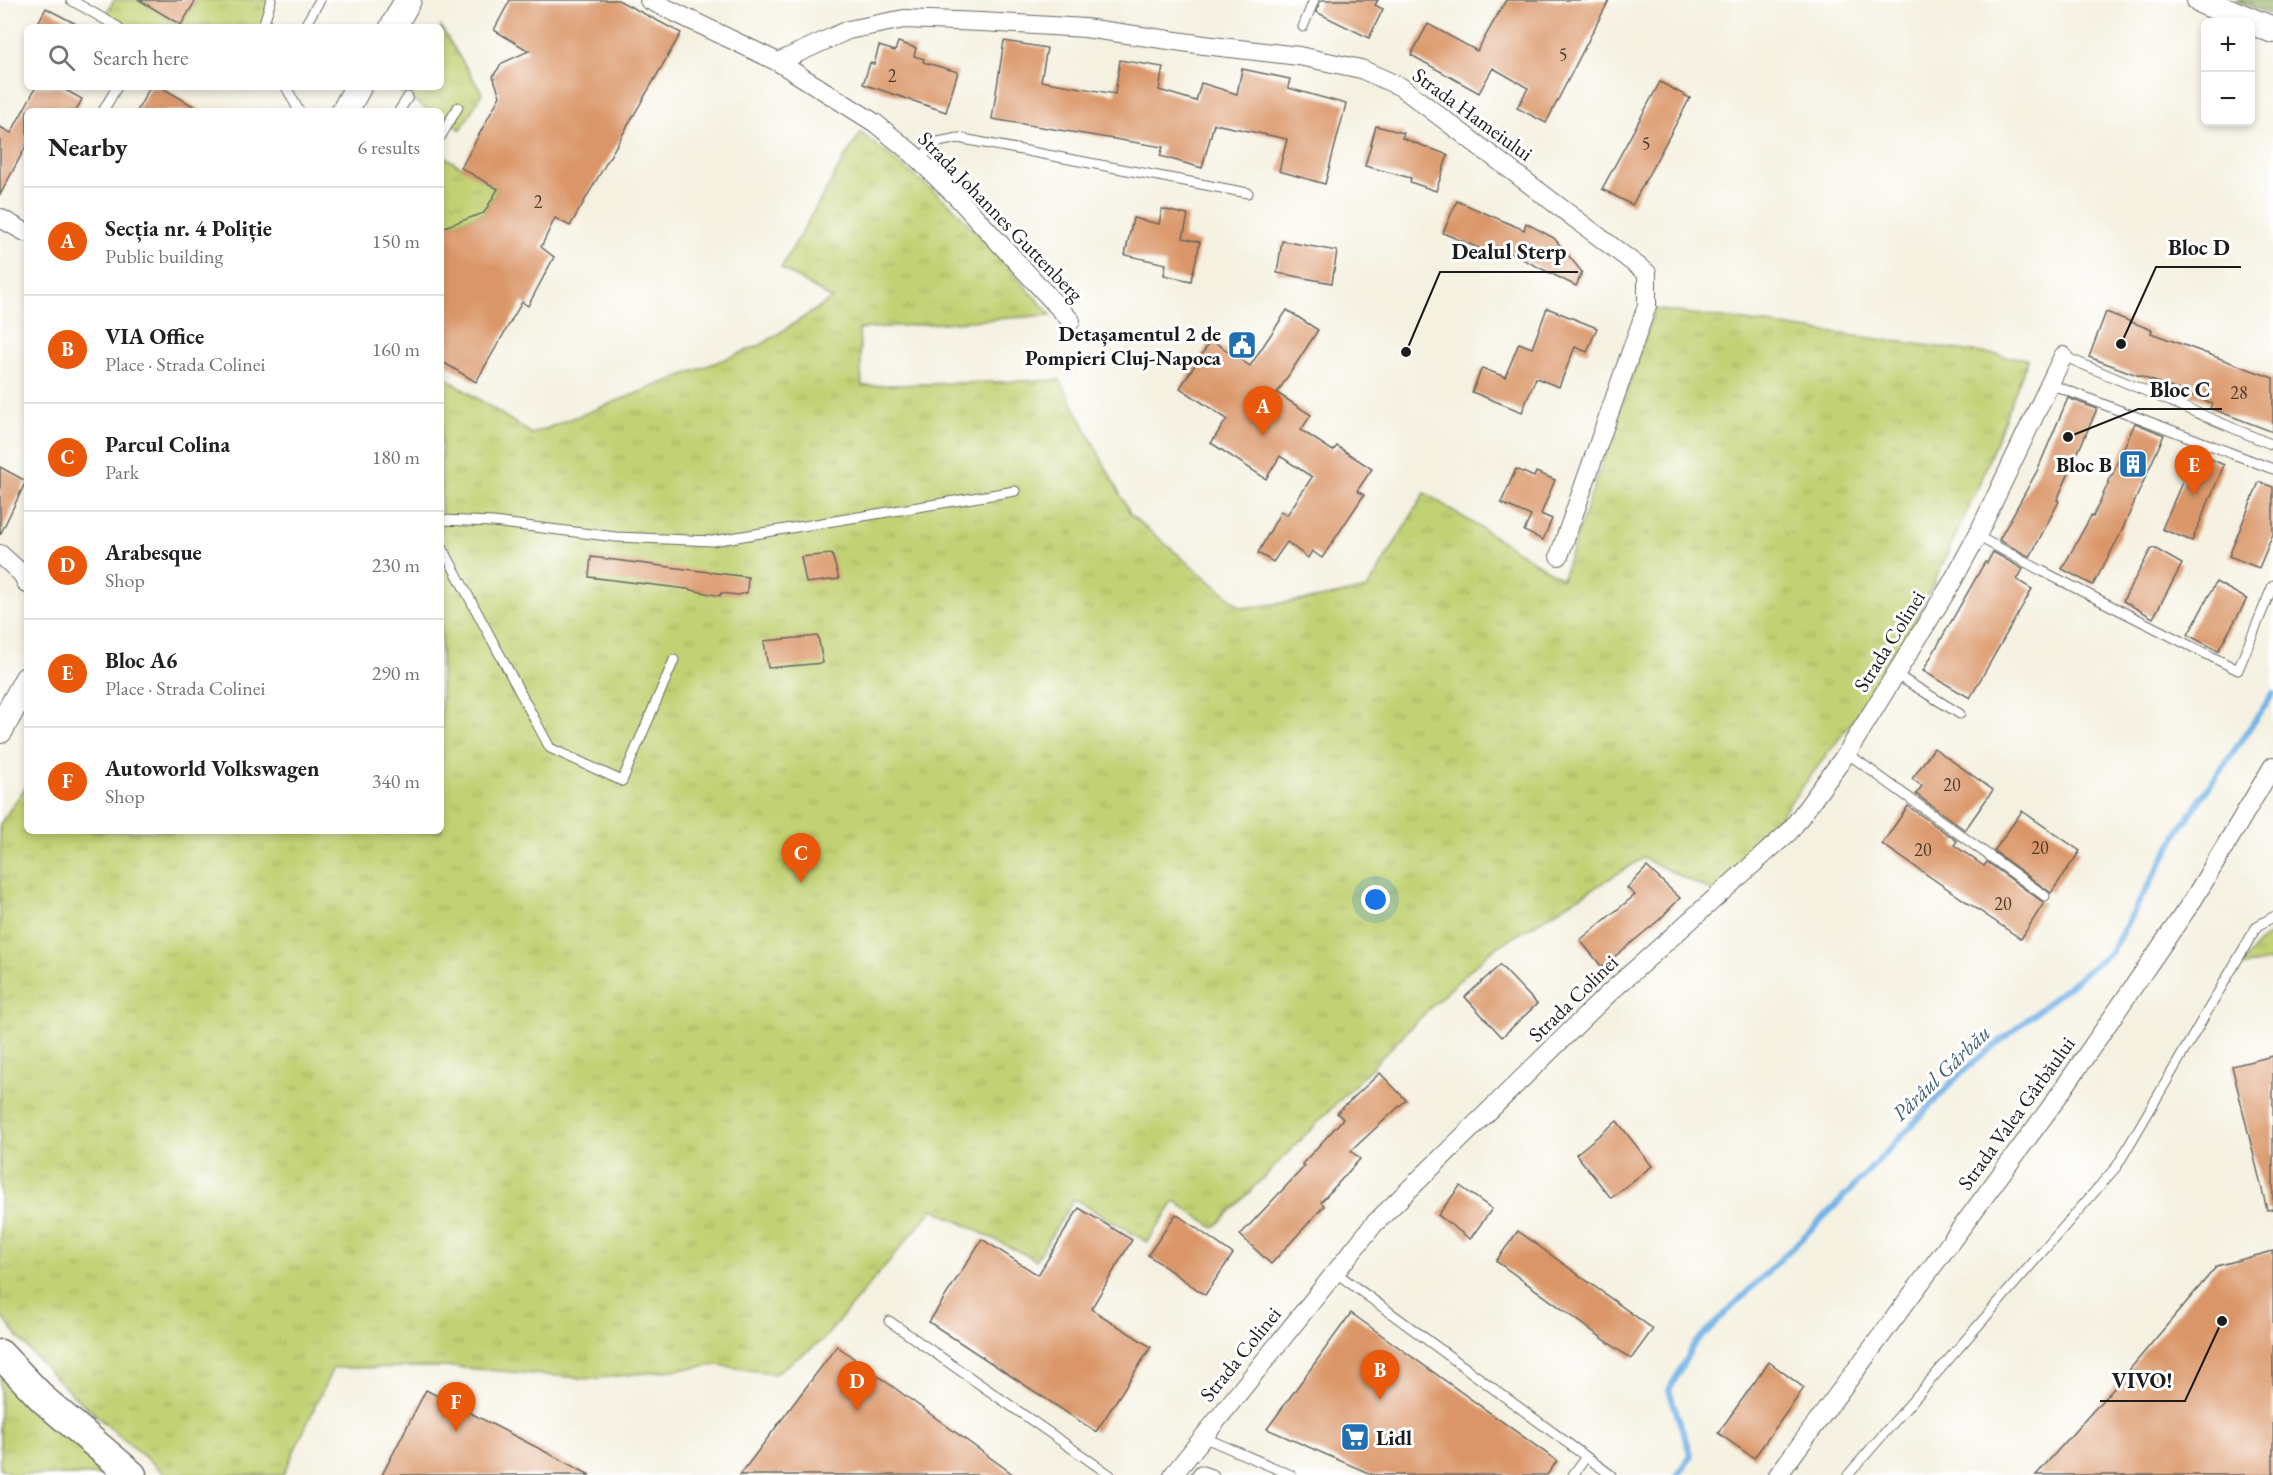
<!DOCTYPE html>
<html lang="en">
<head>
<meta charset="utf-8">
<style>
	body { margin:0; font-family:"EB Garamond",serif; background:#f6f6f6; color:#202124 }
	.controls { position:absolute; right:18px; top:18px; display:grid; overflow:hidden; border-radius:9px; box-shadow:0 3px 9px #0003 }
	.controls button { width:54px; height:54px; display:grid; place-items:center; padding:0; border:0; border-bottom:2px solid #e0e0e0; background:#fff; color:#202124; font:30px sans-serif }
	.you { position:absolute; left:1376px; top:900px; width:21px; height:21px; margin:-15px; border:4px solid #fff; border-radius:50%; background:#1a73e8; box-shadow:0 0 0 9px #1a73e833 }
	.badge { display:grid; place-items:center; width:39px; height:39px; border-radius:50%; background:#ea580c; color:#fff; font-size:20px; font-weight:700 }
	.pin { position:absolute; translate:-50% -50px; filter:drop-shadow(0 2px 3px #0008) }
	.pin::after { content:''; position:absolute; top:32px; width:21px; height:18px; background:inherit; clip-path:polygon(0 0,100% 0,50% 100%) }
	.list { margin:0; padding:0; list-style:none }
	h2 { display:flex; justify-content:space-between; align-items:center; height:78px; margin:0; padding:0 24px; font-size:26px }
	h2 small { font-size:20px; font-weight:400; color:#757577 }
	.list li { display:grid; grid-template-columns:39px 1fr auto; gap:18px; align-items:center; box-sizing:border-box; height:108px; padding:0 24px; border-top:2px solid #e0e0e0 }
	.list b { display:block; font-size:22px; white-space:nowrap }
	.list p { margin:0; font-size:20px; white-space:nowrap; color:#757577 }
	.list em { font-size:20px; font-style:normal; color:#757577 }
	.icon { flex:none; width:33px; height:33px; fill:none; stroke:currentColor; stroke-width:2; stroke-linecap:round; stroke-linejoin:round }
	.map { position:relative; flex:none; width:2273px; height:1475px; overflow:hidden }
	.search { position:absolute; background:#fff; box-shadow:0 3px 9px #0003; left:24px; top:24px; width:420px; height:66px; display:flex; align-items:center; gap:15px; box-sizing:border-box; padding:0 21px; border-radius:9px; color:#757577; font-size:22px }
	.panel { position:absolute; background:#fff; box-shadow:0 3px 9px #0003; left:24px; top:108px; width:420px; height:726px; border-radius:9px }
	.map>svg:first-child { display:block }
	.grass { fill:url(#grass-tufts); stroke:#6e7648; stroke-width:1.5 }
	.forest { fill:url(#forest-firs); stroke:#5a6840; stroke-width:1.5 }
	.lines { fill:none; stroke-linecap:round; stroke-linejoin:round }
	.stream { stroke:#72b3e6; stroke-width:6 }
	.building { fill:#da9668 }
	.lane-casing { stroke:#686761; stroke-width:11 }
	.street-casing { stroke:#686761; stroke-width:20 }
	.secondary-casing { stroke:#686761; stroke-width:28 }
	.primary-casing { stroke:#686761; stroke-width:31 }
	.lane { stroke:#fff; stroke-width:9 }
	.street { stroke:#fff; stroke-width:18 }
	.secondary { stroke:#fff; stroke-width:26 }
	.primary { stroke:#fff; stroke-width:28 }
	.labels { text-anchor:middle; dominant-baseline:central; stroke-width:6; stroke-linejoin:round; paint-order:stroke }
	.number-label { font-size:18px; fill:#4c3a2f }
	.street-label { font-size:21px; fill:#1c1c1c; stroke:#fff }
	.poi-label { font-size:21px; font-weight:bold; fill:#1c1c1c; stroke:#fff; text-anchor:end }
	.water-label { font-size:22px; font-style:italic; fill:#436077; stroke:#fff }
	.leader { fill:none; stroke:#1c1c1c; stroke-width:2 }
	.callout-dot { fill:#1c1c1c; stroke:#fff; stroke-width:2 }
	.callout-label { font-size:22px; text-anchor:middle; font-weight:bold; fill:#1c1c1c; stroke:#fff; stroke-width:6; stroke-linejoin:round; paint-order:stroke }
</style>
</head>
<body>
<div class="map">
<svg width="2273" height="1475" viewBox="0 0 2273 1475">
	<defs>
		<pattern id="grass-tufts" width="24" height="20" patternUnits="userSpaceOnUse" patternTransform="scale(1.5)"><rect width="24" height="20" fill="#c1d173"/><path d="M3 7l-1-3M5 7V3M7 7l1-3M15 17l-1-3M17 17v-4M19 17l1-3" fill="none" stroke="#a5b363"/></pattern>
		<pattern id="forest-firs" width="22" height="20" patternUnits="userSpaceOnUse" patternTransform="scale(1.5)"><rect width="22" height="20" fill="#98b365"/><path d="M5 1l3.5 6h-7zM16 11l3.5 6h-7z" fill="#829957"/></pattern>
	</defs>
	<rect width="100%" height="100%" fill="#fff"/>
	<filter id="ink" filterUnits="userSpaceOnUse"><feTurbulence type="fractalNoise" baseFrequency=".0167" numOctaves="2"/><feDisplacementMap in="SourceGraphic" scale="12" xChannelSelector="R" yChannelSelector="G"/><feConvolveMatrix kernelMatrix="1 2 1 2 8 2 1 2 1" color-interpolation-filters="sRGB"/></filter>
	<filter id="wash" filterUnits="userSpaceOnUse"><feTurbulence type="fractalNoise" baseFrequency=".008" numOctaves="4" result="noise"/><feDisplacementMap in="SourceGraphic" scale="24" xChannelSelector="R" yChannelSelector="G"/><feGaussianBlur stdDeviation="1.35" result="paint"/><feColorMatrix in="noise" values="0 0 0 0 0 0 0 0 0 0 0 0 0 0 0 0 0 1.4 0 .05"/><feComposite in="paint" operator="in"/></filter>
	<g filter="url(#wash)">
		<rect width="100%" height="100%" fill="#f5f1e1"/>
		<g class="grass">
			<polygon points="114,0 159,0 154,9 181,25 196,0 274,0 265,27 118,27 103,19"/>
			<polygon points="441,27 482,93 461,130 441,117 441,111 430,111 392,87 441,87"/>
			<path d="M861,133L952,206L1051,315L859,329L862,386L1060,380L1131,515L1242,608L1314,599L1367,589L1425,493L1562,579L1655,309L2028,359L1977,490L1895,665L1720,895L1643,858L1489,952L1430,1008L1214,1228L1175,1201L1147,1242L1074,1199L1036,1260L933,1209L822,1341L774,1374L718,1365L591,1379L455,1367L333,1368L283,1475H166C107,1425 46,1377 0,1314V824L27,785V831H441V375L532,434L761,345L832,299L781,268L845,157Z"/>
			<polygon points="445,157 498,189 484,213 441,228 441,165"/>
			<polygon points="2273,932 2273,960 2241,967 2257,944"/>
			<polygon points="0,1366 117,1475 13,1475 0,1468"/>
		</g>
		<polygon class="forest" points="2235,0 2273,0 2273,16"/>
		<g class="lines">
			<polyline class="stream" points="1678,1475 1691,1456 1669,1390 1694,1344 1840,1201 1963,1071 2111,952 2182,826 2273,694"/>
		</g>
		<g id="blocks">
			<g class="building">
				<polygon points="139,0 196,0 181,25"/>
				<polygon points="510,0 618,0 681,33 570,226 555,218 541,247 554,257 528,306 522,302 476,382 441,361 441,228 484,213 498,189 461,168 500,96 493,76 502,63 529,51 494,30"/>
				<polygon points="1321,0 1378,0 1375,5 1383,9 1369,38 1316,12"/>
				<polygon points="1506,0 1609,0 1546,123 1517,108 1528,88 1493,68 1479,93 1411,55 1428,24 1477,51"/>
				<polygon points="46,8 53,12 82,27 36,27"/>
				<polygon points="1004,41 1047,48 1041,81 1115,94 1120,60 1163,67 1159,90 1196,101 1201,83 1237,94 1242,69 1290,79 1288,88 1346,104 1325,184 1279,171 1287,139 1214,124 1202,168 1160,156 1163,147 992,119"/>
				<polygon points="898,42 916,48 914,56 924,59 923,62 958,72 946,112 863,84 870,63 874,64 879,46 895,51"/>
				<polygon points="1660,82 1690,98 1632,205 1602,189"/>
				<polygon points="36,87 60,87 82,99 76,111 27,111 27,144 0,195 0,127 11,133"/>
				<polygon points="150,87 161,87 202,111 137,111"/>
				<polygon points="1376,126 1404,133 1402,138 1448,155 1436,191 1410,182 1411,178 1365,166"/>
				<polygon points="1457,201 1524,230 1526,223 1554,238 1582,272 1576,286 1496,246 1493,254 1443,233"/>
				<polygon points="1162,209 1188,215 1183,238 1200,242 1191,281 1164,275 1166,264 1125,255 1133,218 1159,224"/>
				<polygon points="1282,241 1337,251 1332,283 1277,273"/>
				<polygon points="1547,308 1597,328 1587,352 1575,347 1559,387 1536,378 1522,412 1472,392 1482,368 1505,377 1519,343 1532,348"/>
				<polygon points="1287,310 1318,330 1277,393 1311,415 1301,430 1333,451 1337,446 1372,469 1357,491 1364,495 1322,558 1312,551 1308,558 1287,542 1273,562 1258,553 1281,511 1287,515 1312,477 1280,456 1266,479 1211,443 1227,419 1180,388 1211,340 1250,366"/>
				<polygon points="2106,312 2152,330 2151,333 2273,378 2273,432 2210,408 2212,403 2089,357"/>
				<polygon points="2068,398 2097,409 2057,500 2059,501 2030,557 1999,540 2037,471"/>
				<polygon points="2135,423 2164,435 2119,537 2093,585 2062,569 2091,516 2093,517"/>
				<polygon points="2195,452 2224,465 2192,541 2162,529"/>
				<polygon points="0,467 26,481 0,535"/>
				<polygon points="1516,469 1534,477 1536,472 1555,480 1541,514 1552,519 1543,540 1524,531 1531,516 1501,503"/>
				<polygon points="2259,482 2273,487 2273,534 2259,568 2229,556"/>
				<polygon points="2154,548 2182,564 2153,618 2123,601 2151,549"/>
				<polygon points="1993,552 2023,569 2017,580 2032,589 1970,698 1923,671 1985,562 1987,563"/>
				<polygon points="832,554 839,579 806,583 801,557"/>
				<polygon points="591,557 748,577 747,593 738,595 721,593 720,596 687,589 589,577"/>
				<polygon points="2216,582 2247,599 2218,651 2188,635"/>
				<polygon points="818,636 823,663 768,668 764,641"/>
				<polygon points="1934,748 1993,790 1965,830 1916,794 1922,786 1912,779"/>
				<polygon points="1908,806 1957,841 1954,845 1984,866 1987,862 2044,903 2021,939 1882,844"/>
				<polygon points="2022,811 2080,851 2051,893 1994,851"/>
				<polygon points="1647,867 1680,898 1659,920 1602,967 1580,940 1635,895 1627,888"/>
				<polygon points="1500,965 1537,1004 1502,1037 1465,997"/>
				<polygon points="2273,1056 2273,1209 2267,1210 2232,1066"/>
				<polygon points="1380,1073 1406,1100 1351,1151 1360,1159 1321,1202 1324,1206 1271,1264 1240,1235 1305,1166 1302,1164 1343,1119 1337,1113"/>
				<polygon points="1617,1121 1652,1166 1611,1198 1576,1154"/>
				<polygon points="1460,1186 1492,1209 1470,1239 1438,1215"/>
				<polygon points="1079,1208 1132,1240 1091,1309 1151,1347 1096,1432 929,1322 982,1239 1038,1275"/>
				<polygon points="1176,1214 1233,1254 1205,1295 1148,1255"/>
				<polygon points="1518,1231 1653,1329 1631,1359 1496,1261"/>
				<polygon points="2273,1251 2273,1475 2036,1475 2124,1376 2217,1266"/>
				<polygon points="1351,1313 1557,1461 1547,1475 1373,1475 1267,1429"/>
				<polygon points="837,1346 1014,1475 740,1475"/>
				<polygon points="1769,1362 1804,1388 1754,1458 1718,1433"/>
				<polygon points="426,1390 590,1475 382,1475"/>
			</g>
		</g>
	</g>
	<g filter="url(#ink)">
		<use href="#blocks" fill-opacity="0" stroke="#686761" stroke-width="1.5"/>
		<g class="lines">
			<g class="lane-casing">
				<g id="lane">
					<polyline points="71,0 118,27"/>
					<polyline points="264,27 264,23 271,0"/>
					<polyline points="304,27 320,0"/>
					<polyline points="1303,27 1314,0"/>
					<polyline points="286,87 299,111"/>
					<polyline points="103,111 117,87"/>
					<polyline points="399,111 408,97"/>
					<polyline points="441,136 458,107"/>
					<polyline points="920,161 933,143 958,138 1248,193"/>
					<polyline points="2063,356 2273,445"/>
					<polyline points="2050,384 2273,469"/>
					<polyline points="441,520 493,522 616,537 713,541 1015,491"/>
					<polyline points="1977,536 2042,571 2238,670 2273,585"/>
					<polyline points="441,545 550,748 622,781 674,660"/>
					<polyline points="1895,674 1960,714"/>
					<polyline points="1847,753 2045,896"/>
					<polyline points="1335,1272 1611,1475"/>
					<polyline points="889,1321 1110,1475"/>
					<polyline points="1203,1437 1291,1475"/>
					<polyline points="1196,1475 1200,1470 1214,1475"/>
					<polyline points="1573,1475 1586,1457"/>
					<polyline points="1848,1475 2117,1166 2257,926 2273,917"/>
				</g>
			</g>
			<g class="street-casing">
				<g id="street">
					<polyline points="649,0 778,62 875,123 913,154 957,197 1071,321"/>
					<polyline points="778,62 848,30 904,19 982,22 1085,28 1204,45 1299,56 1361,69 1401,87 1647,273 1647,306 1559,556"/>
					<polyline points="0,218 27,233"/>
					<polyline points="0,554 22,574 27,584"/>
					<polyline points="1173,1475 1374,1224 1608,994 1790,831 1847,753 1951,584 1977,536 2063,356"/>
					<polyline points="1778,1475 2050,1108 2193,900 2273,766"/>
				</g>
			</g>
			<g class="secondary-casing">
				<g id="secondary">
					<polyline points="2200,0 2273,30"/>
					<polyline points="393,27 408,0"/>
					<polyline points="345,111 358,87"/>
					<polyline points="0,730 27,680"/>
				</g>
			</g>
			<g class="primary-casing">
				<polyline id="primary" points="0,1354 44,1400 132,1475"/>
			</g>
			<use href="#lane" class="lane"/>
			<use href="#street" class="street"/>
			<use href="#secondary" class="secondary"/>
			<use href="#primary" class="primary"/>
		</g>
	</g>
	<defs>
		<g id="civic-square" transform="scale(1.5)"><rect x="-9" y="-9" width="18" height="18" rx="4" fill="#1f6fb2" stroke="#fff"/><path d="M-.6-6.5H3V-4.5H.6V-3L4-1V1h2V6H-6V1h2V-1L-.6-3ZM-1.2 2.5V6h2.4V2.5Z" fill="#fff"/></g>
		<g id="building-square" transform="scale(1.5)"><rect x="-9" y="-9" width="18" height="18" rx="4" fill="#1f6fb2" stroke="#fff"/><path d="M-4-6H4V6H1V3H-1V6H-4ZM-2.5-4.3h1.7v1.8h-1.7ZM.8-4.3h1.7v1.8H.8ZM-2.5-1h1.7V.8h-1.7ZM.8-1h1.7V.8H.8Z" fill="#fff"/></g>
		<g id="supermarket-square" transform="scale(1.5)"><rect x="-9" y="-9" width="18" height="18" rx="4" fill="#1f6fb2" stroke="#fff"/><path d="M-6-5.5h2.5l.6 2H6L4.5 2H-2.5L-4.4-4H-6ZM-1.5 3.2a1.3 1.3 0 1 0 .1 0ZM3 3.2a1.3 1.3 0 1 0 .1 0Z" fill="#fff"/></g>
	</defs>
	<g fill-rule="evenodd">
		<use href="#civic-square" x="1242" y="345"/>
		<use href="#building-square" x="2133" y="464"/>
		<use href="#supermarket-square" x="1355" y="1437"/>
	</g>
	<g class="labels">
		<g class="number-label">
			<text x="1563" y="54">5</text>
			<text x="892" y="75">2</text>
			<text x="1646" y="143">5</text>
			<text x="538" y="201">2</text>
			<text x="2239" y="392">28</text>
			<text x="1952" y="784">20</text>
			<text x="2040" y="847">20</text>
			<text x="1923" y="849">20</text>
			<text x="2003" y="903">20</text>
		</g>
		<g class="street-label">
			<text transform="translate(1473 114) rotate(36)">Strada Hameiului</text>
			<text transform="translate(1001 216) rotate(46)">Strada Johannes Guttenberg</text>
			<text transform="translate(1889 641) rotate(-58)">Strada Colinei</text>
			<text transform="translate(1573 998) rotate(-44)">Strada Colinei</text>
			<text transform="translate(2016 1113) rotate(-54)">Strada Valea Gârbăului</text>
			<text transform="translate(1240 1354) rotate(-51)">Strada Colinei</text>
		</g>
		<g class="poi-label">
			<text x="1221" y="333">Detașamentul 2 de<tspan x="1221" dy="24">Pompieri Cluj-Napoca</tspan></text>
			<text x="2112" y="464">Bloc B</text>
			<text x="1376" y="1437" text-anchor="start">Lidl</text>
		</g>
		<g class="water-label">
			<text transform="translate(1941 1073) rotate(-44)">Pârâul Gârbău</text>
		</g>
	</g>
	<path class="leader" d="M2121 344L2156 267H2241M1406 352L1440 272H1578M2068 437L2138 409H2222M2222 1321L2185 1401H2100"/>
	<g class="callout-dot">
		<circle cx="2121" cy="344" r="6"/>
		<circle cx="1406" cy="352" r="6"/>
		<circle cx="2068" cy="437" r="6"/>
		<circle cx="2222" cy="1321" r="6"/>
	</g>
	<g class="callout-label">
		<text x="2199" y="255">Bloc D</text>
		<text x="1509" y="259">Dealul Sterp</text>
		<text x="2180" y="397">Bloc C</text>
		<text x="2142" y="1388">VIVO!</text>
	</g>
</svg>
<div class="controls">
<button>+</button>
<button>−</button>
</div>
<div class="you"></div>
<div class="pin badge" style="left:1263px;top:436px">A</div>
<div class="pin badge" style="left:1380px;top:1400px">B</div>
<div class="pin badge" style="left:801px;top:883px">C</div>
<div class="pin badge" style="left:857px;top:1411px">D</div>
<div class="pin badge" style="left:2194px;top:495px">E</div>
<div class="pin badge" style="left:456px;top:1432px">F</div>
<div class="search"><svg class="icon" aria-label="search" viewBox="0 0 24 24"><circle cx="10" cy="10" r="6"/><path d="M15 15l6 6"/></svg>Search here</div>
<section class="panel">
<h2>Nearby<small>6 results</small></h2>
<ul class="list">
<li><span class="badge">A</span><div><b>Secția nr. 4 Poliție</b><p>Public building</p></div><em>150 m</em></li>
<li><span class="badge">B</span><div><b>VIA Office</b><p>Place · Strada Colinei</p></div><em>160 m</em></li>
<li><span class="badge">C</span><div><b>Parcul Colina</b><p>Park</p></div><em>180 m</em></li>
<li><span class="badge">D</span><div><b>Arabesque</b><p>Shop</p></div><em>230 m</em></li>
<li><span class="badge">E</span><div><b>Bloc A6</b><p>Place · Strada Colinei</p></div><em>290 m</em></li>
<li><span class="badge">F</span><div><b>Autoworld Volkswagen</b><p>Shop</p></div><em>340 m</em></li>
</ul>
</section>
</div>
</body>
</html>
